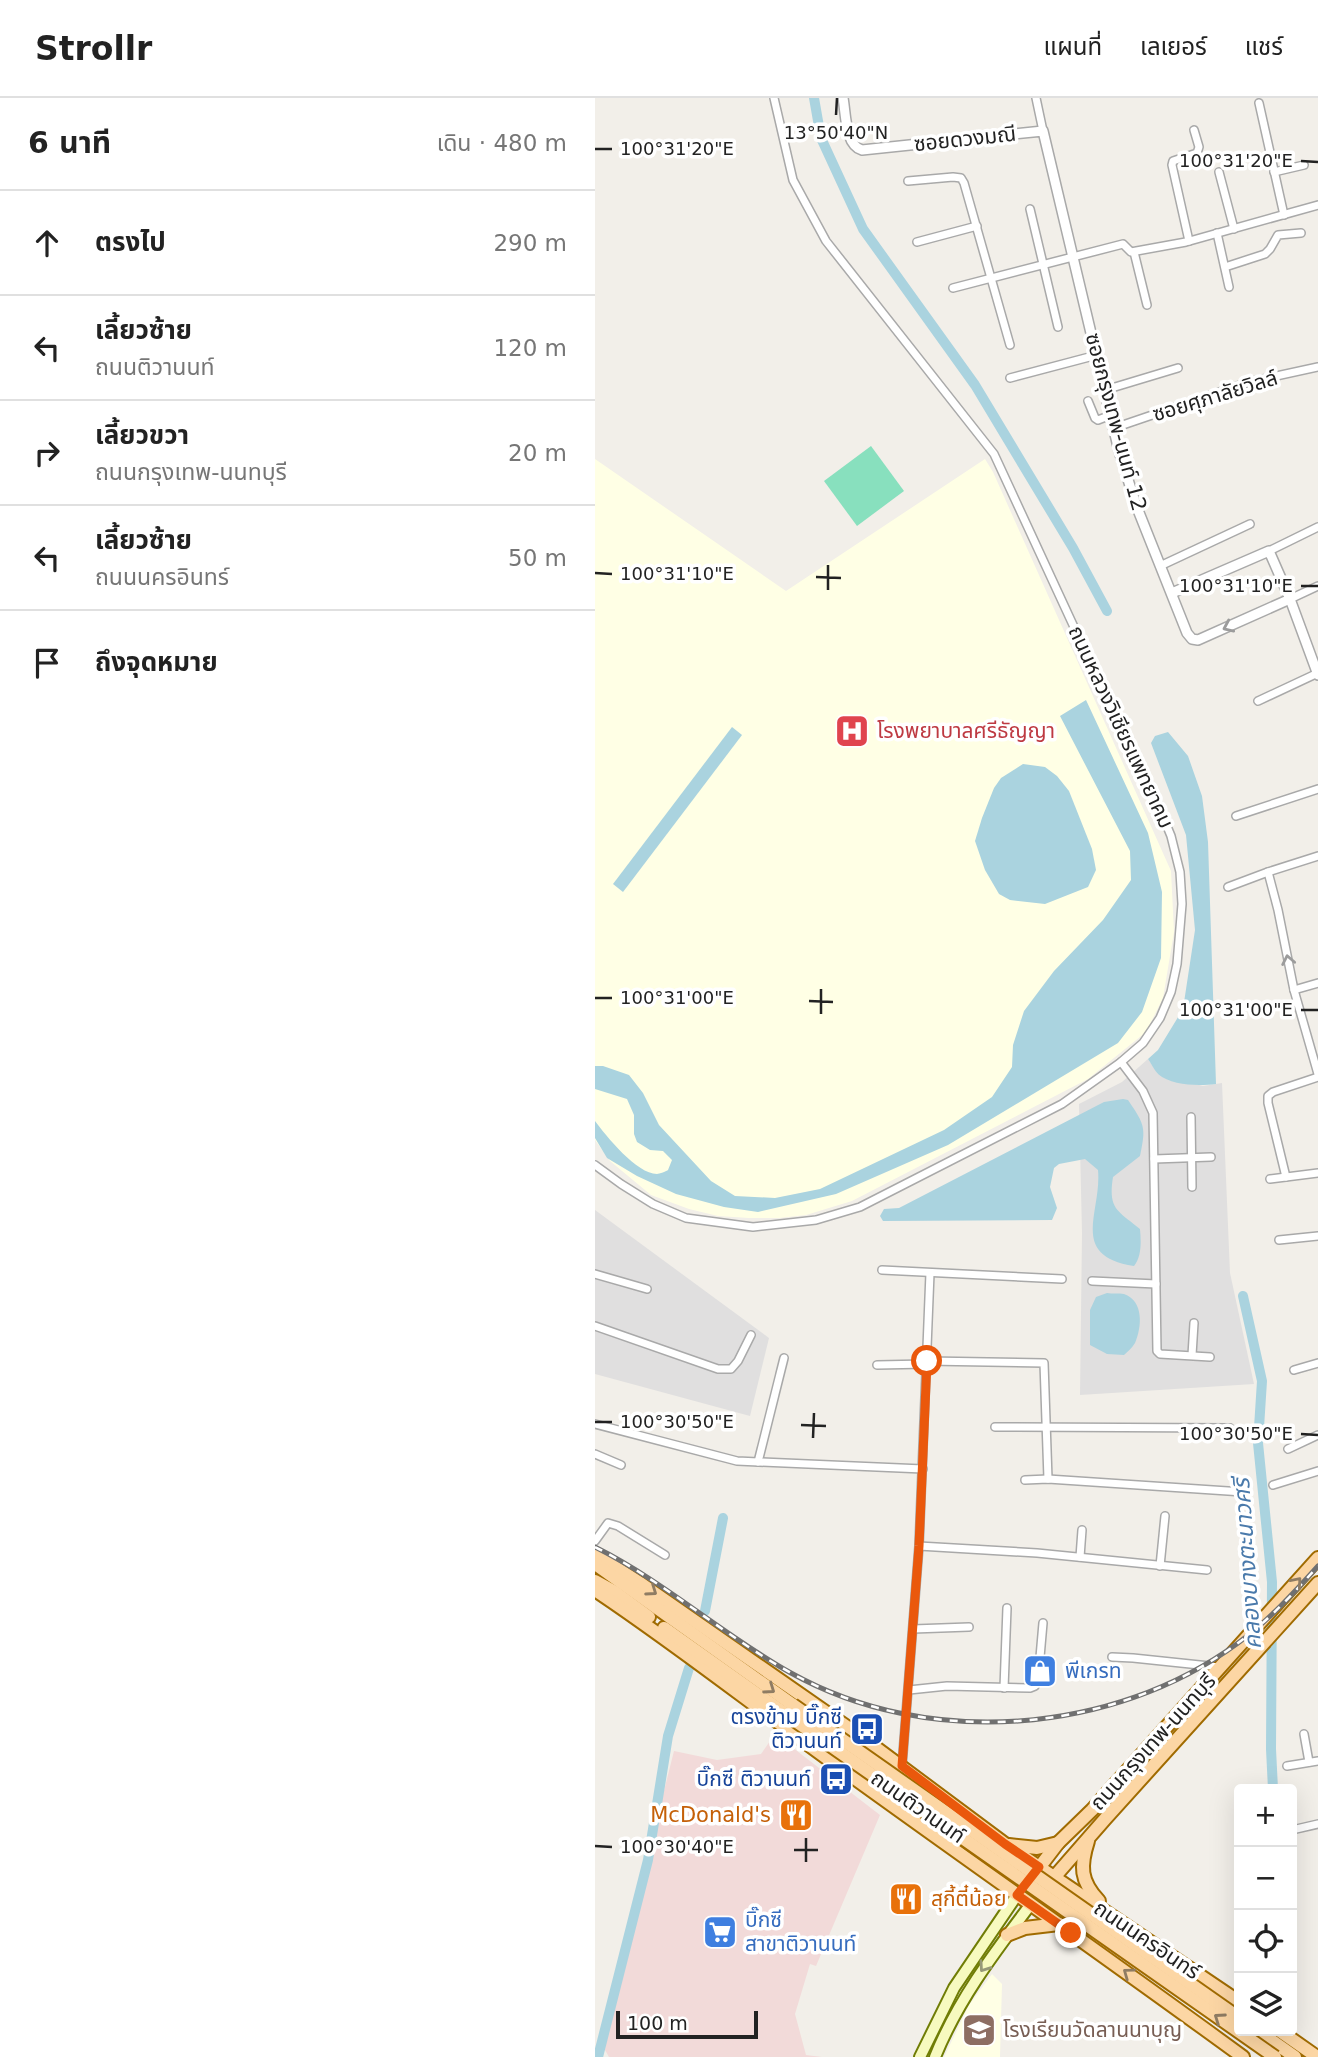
<!DOCTYPE html>
<html lang="th">
<head>
<meta charset="utf-8">
<style>
	body { margin:0; font-family:"DejaVu Sans","Noto Sans Thai",sans-serif; background:#f2f2f2; color:#222 }
	.controls { position:absolute; right:21px; bottom:21px; display:grid; overflow:hidden; border-radius:7px; box-shadow:0 7px 28px #0002 }
	.controls button { width:63px; height:63px; display:grid; place-items:center; padding:0; border:0; border-bottom:2px solid #e0e0e0; background:#fff; color:#222; font:35px sans-serif }
	.scale { position:absolute; left:21px; bottom:18px; width:142px; box-sizing:border-box; padding-left:7px; border:4px solid #222; border-top:0; font-size:19px; line-height:24px; white-space:nowrap; color:#222; -webkit-text-stroke:5px #fff; paint-order:stroke }
	.stop { position:absolute; width:21px; height:21px; margin:-16px; border:5px solid #ea580c; border-radius:50%; background:#fff }
	.stop.end { background:#ea580c; border-color:#fff; box-shadow:0 2px 7px #0008 }
	.list { margin:0; padding:0; list-style:none }
	h2 { display:flex; justify-content:space-between; align-items:center; height:91px; margin:0; padding:0 28px; font-size:30px }
	h2 small { font-size:23px; font-weight:400; color:#767676 }
	.list li { display:grid; grid-template-columns:46px 1fr auto; gap:21px; align-items:center; box-sizing:border-box; height:105px; padding:0 28px; border-top:2px solid #e0e0e0 }
	.list b { display:block; font-size:26px; white-space:nowrap }
	.list p { margin:0; font-size:23px; white-space:nowrap; color:#767676 }
	.list em { font-size:23px; font-style:normal; color:#767676 }
	.icon { flex:none; width:38px; height:38px; fill:none; stroke:currentColor; stroke-width:2; stroke-linecap:round; stroke-linejoin:round }
	.map { position:relative; flex:none; width:723px; height:1959px; overflow:hidden }
	header { display:flex; align-items:center; gap:42px; box-sizing:border-box; height:98px; padding:0 35px; background:#fff; border-bottom:2px solid #e0e0e0 }
	header strong { font-size:33px }
	nav { display:flex; gap:38px; margin-inline-start:auto; font-size:24px }
	main { display:flex }
	aside { flex:1; background:#fff }
	.map>svg:first-child { display:block }
	.residential { fill:#e0dfdf }
	.commercial { fill:#f2dad9 }
	.education { fill:#ffffe5 }
	.pitch { fill:#88e0be }
	.water { fill:#aad3df }
	.lines { fill:none; stroke-linecap:round; stroke-linejoin:round }
	.canal { stroke:#aad3df; stroke-width:10 }
	.minor-casing { stroke:#a9a9a9; stroke-width:10 }
	.tertiary-casing { stroke:#a9a9a9; stroke-width:12 }
	.secondary-casing { stroke:#707d05; stroke-width:14 }
	.primary-casing { stroke:#a06b00; stroke-width:16 }
	.minor { stroke:#fff; stroke-width:7 }
	.tertiary { stroke:#fff; stroke-width:9 }
	.secondary { stroke:#f7fabf; stroke-width:10 }
	.primary { stroke:#fcd6a4; stroke-width:12 }
	.rail-casing { stroke:#707070; stroke-width:5 }
	.rail { stroke:#fff; stroke-width:2.5; stroke-dasharray:8; stroke-linecap:butt }
	.primary-bridge-casing { stroke:#a06b00; stroke-width:16; stroke-linecap:butt }
	.primary-bridge { stroke:#fcd6a4; stroke-width:12 }
	.oneway { stroke:#9c9c9c }
	.oneway2 { stroke:#8f7c63 }
	.oneway3 { stroke:#979978 }
	.route { stroke:#ea580c; stroke-width:9 }
	.ticks { fill:none; stroke:#222; stroke-width:2.5 }
	.labels { text-anchor:middle; dominant-baseline:central; stroke-width:7; stroke-linejoin:round; paint-order:stroke }
	.street-label { font-size:21px; fill:#222; stroke:#fff }
	.health-label { font-size:21px; fill:#be3a42; stroke:#fff; text-anchor:start }
	.shop-label { font-size:21px; fill:#366cbe; stroke:#fff; text-anchor:start }
	.transit-label { font-size:21px; fill:#164399; stroke:#fff; text-anchor:end }
	.food-label { font-size:21px; fill:#c56008; stroke:#fff; text-anchor:end }
	.education-label { font-size:21px; fill:#785e54; stroke:#fff; text-anchor:start }
	.water-label { font-size:23px; font-style:italic; fill:#4a7aab; stroke:#fff }
	.ticks-label { font-size:18px; text-anchor:middle; fill:#222; stroke:#fff; stroke-width:7; stroke-linejoin:round; paint-order:stroke }
</style>
</head>
<body>
<header>
<strong>Strollr</strong>
<nav><a>แผนที่</a><a>เลเยอร์</a><a>แชร์</a></nav>
</header>
<main>
<aside>
<h2>6 นาที<small>เดิน · 480 m</small></h2>
<ul class="list">
<li><svg class="icon" aria-label="ahead" viewBox="0 0 24 24"><path d="M12 20V5M6 11l6-6 6 6"/></svg><div><b>ตรงไป</b></div><em>290 m</em></li>
<li><svg class="icon" aria-label="left" viewBox="0 0 24 24"><path d="M17 20v-9H6M10 6l-5 5 5 5"/></svg><div><b>เลี้ยวซ้าย</b><p>ถนนติวานนท์</p></div><em>120 m</em></li>
<li><svg class="icon" aria-label="right" viewBox="0 0 24 24"><path d="M7 20v-9h11M14 6l5 5-5 5"/></svg><div><b>เลี้ยวขวา</b><p>ถนนกรุงเทพ-นนทบุรี</p></div><em>20 m</em></li>
<li><svg class="icon" aria-label="left" viewBox="0 0 24 24"><path d="M17 20v-9H6M10 6l-5 5 5 5"/></svg><div><b>เลี้ยวซ้าย</b><p>ถนนนครอินทร์</p></div><em>50 m</em></li>
<li><svg class="icon" aria-label="arrive" viewBox="0 0 24 24"><path d="M6 21V4h12l-3 4 3 4H6"/></svg><div><b>ถึงจุดหมาย</b></div></li>
</ul>
</aside>
<div class="map">
<svg width="723" height="1959" viewBox="0 0 723 1959">
	<rect width="100%" height="100%" fill="#f2efe9"/>
	<g class="residential">
		<polygon points="553,961 563,976 608,988 627,985 635,1175 659,1286 485,1297 487,1135 484,1006 527,984"/>
		<polygon points="0,1112 174,1240 155,1318 0,1276"/>
	</g>
	<polygon class="commercial" points="180,1636 285,1717 221,1868 215,1866 200,1916 211,1957 227,1959 14,1959 10,1952 15,1908 79,1653 122,1662 166,1656"/>
	<g class="education">
		<polygon points="0,361 191,493 390,361 398,374 576,773 579,834 568,900 551,934 493,981 257,1103 211,1117 184,1120 154,1120 123,1118 94,1111 56,1097 15,1063 0,1042"/>
		<polygon points="397,1876 407,1886 405,1959 349,1959 374,1907"/>
	</g>
	<polygon class="pitch" points="276,348 309,393 262,428 229,383"/>
	<g class="water">
		<path d="M491,602L553,735L567,794L566,860L547,914L523,945L353,1047L241,1096L163,1114L129,1109L81,1096L42,1078L12,1060L0,1040V1023C11,1038 42,1076 62,1076C64,1076 72,1073 73,1072L77,1062L68,1053L55,1052L42,1044L39,1036V1017L32,1001L0,991V968H8L34,977L48,995L64,1027L116,1083L140,1098L180,1100L225,1091L349,1032L397,999L417,969L418,947L429,913L459,873L508,822L536,782L535,753L465,618Z"/>
		<polygon points="137,629 147,637 28,794 18,786"/>
		<path d="M573,634L593,658L607,698L613,744L621,986C604,988 577,988 563,976C559,972 556,965 553,961L563,952L588,911L600,832L591,737L556,645L560,638Z"/>
		<polygon points="428,666 450,669 462,678 474,693 497,751 501,772 493,789 450,806 415,802 404,796 390,772 380,743 387,720 399,690 406,680"/>
		<path d="M528,1001L533,1002C550,1027 551,1029 545,1058L518,1079C513,1111 522,1112 545,1131C546,1143 547,1158 539,1168C473,1157 507,1115 503,1072L490,1061L464,1066L459,1070L455,1089L462,1110L457,1122L288,1123L285,1118L289,1111L304,1110L509,1004Z"/>
		<path d="M512,1195C517,1196 524,1195 529,1196C549,1203 547,1229 540,1245C537,1250 533,1253 529,1257L512,1256L495,1247V1212L501,1199Z"/>
	</g>
	<g class="lines">
		<g class="canal">
			<polyline points="219,0 226,40 268,131 380,287 478,450 512,513"/>
			<polyline points="648,1198 667,1283 663,1345 677,1484 676,1651 678,1691"/>
			<polyline points="110,1513 128,1420"/>
			<polyline points="3,1959 53,1762 73,1638 94,1570"/>
		</g>
		<g class="minor-casing">
			<g id="minor">
				<polyline points="441,0 448,33"/>
				<polyline points="664,5 689,117"/>
				<polyline points="624,74 639,131"/>
				<polyline points="679,74 709,67"/>
				<polyline points="313,83 358,79 366,80 369,85 415,247"/>
				<polyline points="435,111 463,229"/>
				<polyline points="622,135 634,189"/>
				<polyline points="594,143 577,67 578,63 602,55 604,49 599,32"/>
				<polyline points="322,144 382,128"/>
				<polyline points="539,154 552,207"/>
				<polyline points="630,169 670,156 675,151 683,137 706,135"/>
				<polyline points="358,190 528,146 536,154 591,144 723,107"/>
				<polyline points="415,280 502,257"/>
				<polyline points="510,292 583,270"/>
				<polyline points="493,303 500,320 503,322 516,317"/>
				<polyline points="519,330 654,284 723,269"/>
				<polyline points="674,453 723,429"/>
				<polyline points="565,468 655,426"/>
				<polyline points="695,501 723,488"/>
				<polyline points="663,603 723,575"/>
				<polyline points="641,718 723,691"/>
				<polyline points="673,774 683,812 699,892 723,976"/>
				<polyline points="633,789 673,774 723,758"/>
				<polyline points="699,892 723,885"/>
				<polyline points="526,964 548,993 558,1015 562,1253 565,1256 615,1259"/>
				<polyline points="596,1019 597,1089"/>
				<polyline points="559,1061 616,1059"/>
				<polyline points="0,1067 26,1086 58,1106 91,1120 158,1129 221,1122 265,1109 467,1006 526,964 548,945 565,920 576,894 582,866 587,806 585,774 576,738 562,704 528,635 399,356 231,143 198,82 179,0"/>
				<polyline points="691,1079 673,1005 673,998 678,994 723,979"/>
				<polyline points="675,1081 723,1075"/>
				<polyline points="684,1142 723,1138"/>
				<polyline points="287,1172 467,1181"/>
				<polyline points="0,1176 52,1191"/>
				<polyline points="497,1183 561,1186"/>
				<polyline points="0,1228 123,1271 136,1271 143,1263 156,1237"/>
				<polyline points="597,1257 599,1225"/>
				<polyline points="332,1263 449,1265 453,1381"/>
				<polyline points="282,1267 332,1266"/>
				<polyline points="699,1272 723,1265"/>
				<polyline points="0,1326 142,1363 328,1371"/>
				<polyline points="400,1329 635,1330"/>
				<polyline points="693,1351 723,1337"/>
				<polyline points="0,1356 26,1367"/>
				<polyline points="163,1364 189,1260"/>
				<polyline points="430,1382 453,1381 648,1394"/>
				<polyline points="678,1387 723,1373"/>
				<polyline points="0,1443 13,1425 23,1428 70,1457"/>
				<polyline points="324,1448 442,1455 612,1472"/>
				<polyline points="485,1459 487,1432"/>
				<polyline points="565,1468 570,1418"/>
				<polyline points="318,1531 374,1529"/>
				<polyline points="517,1559 538,1560 624,1569"/>
				<polyline points="409,1590 412,1510"/>
				<polyline points="314,1592 352,1588 435,1590 440,1588 443,1582 448,1525"/>
				<polyline points="709,1636 714,1664"/>
				<polyline points="307,1668 324,1448 335,1175"/>
				<polyline points="692,1668 723,1663"/>
				<polyline points="697,1732 723,1726"/>
			</g>
		</g>
		<g class="tertiary-casing">
			<g id="tertiary">
				<path d="M248,0C251,16 250,47 267,52L448,33L524,353L541,407L592,535L597,541L603,542L695,501"/>
				<polyline points="577,495 674,453 695,501 723,577"/>
			</g>
		</g>
		<g class="secondary-casing">
			<g id="secondary">
				<polyline points="325,1959 359,1890 422,1797"/>
				<path d="M340,1959C363,1902 399,1855 436,1806"/>
			</g>
		</g>
		<g class="primary-casing">
			<g id="primary">
				<polyline points="0,1456 45,1485 265,1638 410,1746 644,1904"/>
				<polyline points="0,1466 198,1607"/>
				<polyline points="0,1483 20,1494 54,1519"/>
				<path d="M0,1492C84,1548 162,1610 244,1669C378,1766 514,1861 648,1959"/>
				<polyline points="69,1530 192,1617"/>
				<path d="M493,1743C485,1768 485,1783 504,1803"/>
				<polyline points="414,1747 442,1750 463,1745"/>
				<polyline points="440,1775 463,1745 497,1712 723,1460"/>
				<polyline points="455,1784 510,1721 723,1485"/>
				<polyline points="412,1837 430,1830 464,1826"/>
				<polyline points="663,1933 700,1959"/>
				<polyline points="685,1933 722,1959"/>
			</g>
		</g>
		<use href="#minor" class="minor"/>
		<use href="#tertiary" class="tertiary"/>
		<use href="#secondary" class="secondary"/>
		<use href="#primary" class="primary"/>
		<g class="rail-casing">
			<path id="rail" d="M0,1449C70,1484 128,1537 196,1575C332,1651 518,1637 643,1545C673,1523 698,1496 723,1468"/>
		</g>
		<use href="#rail" class="rail"/>
		<g class="primary-bridge-casing">
			<g id="primary-bridge">
				<polyline points="198,1607 644,1920"/>
				<polyline points="192,1617 680,1959"/>
			</g>
		</g>
		<use href="#primary-bridge" class="primary-bridge"/>
	</g>
	<defs><path id="oneway-chevron" d="M-2-3.5L2.5 0L-2 3.5" fill="none" stroke-width="1.6" stroke-linecap="round" stroke-linejoin="round" transform="scale(1.75)"/></defs>
	<g class="oneway">
		<use href="#oneway-chevron" transform="translate(633 529) rotate(156)"/>
		<use href="#oneway-chevron" transform="translate(693 862) rotate(-101)"/>
	</g>
	<g class="oneway2">
		<use href="#oneway-chevron" transform="translate(702 1484) rotate(-49)"/>
		<use href="#oneway-chevron" transform="translate(57 1493) rotate(35)"/>
		<use href="#oneway-chevron" transform="translate(175 1591) rotate(35)"/>
		<use href="#oneway-chevron" transform="translate(533 1875) rotate(-144)"/>
		<use href="#oneway-chevron" transform="translate(624 1920) rotate(-145)"/>
	</g>
	<use class="oneway3" href="#oneway-chevron" transform="translate(389 1869) rotate(125)"/>
	<g class="lines">
		<polyline class="route" points="332,1263 324,1448 307,1668 410,1746 444,1769 422,1797 476,1835"/>
	</g>
	<path class="ticks" d="M241,17L242,0M0,51H17M706,63L723,64M0,475L17,476M221,479L246,480M706,488H723M233,492V467M0,900H17M214,903L238,904M706,912H723M226,916V891M0,1324H17M206,1327L231,1328M706,1336L723,1337M218,1340L219,1315M0,1748L17,1749M199,1752H223M211,1764V1740"/>
	<defs>
		<g id="hospital-square" transform="scale(1.75)"><rect x="-9" y="-9" width="18" height="18" rx="4" fill="#e0444e" stroke="#fff"/><path d="M-5-5h3v3.5h4V-5h3V5h-3V1.5h-4V5h-3Z" fill="#fff"/></g>
		<g id="shop-square" transform="scale(1.75)"><rect x="-9" y="-9" width="18" height="18" rx="4" fill="#3f7fe0" stroke="#fff"/><path d="M-5-2.5h2.3a2.7 3.5 0 0 1 5.4 0H5L5.5 6h-11ZM-1.5-2.5h3a1.5 2.3 0 0 0-3 0Z" fill="#fff"/></g>
		<g id="bus-square" transform="scale(1.75)"><rect x="-9" y="-9" width="18" height="18" rx="4" fill="#1a4fb4" stroke="#fff"/><path d="M-5-6H5V4H4V6H2V4H-2V6H-4V4H-5ZM-3.5-4V0h7V-4ZM-3.5 1.2v1.5H-2V1.2ZM2 1.2v1.5H3.5V1.2Z" fill="#fff"/></g>
		<g id="restaurant-square" transform="scale(1.75)"><rect x="-9" y="-9" width="18" height="18" rx="4" fill="#e8710a" stroke="#fff"/><path d="M-5-6h1v4h1v-4h1v4h1v-4h1v5L-1.5 .5V6h-2V.5L-5-1ZM5-6V6H3V1.5H1.5Q1.5-4 5-6Z" fill="#fff"/></g>
		<g id="supermarket-square" transform="scale(1.75)"><rect x="-9" y="-9" width="18" height="18" rx="4" fill="#3f7fe0" stroke="#fff"/><path d="M-6-5.5h2.5l.6 2H6L4.5 2H-2.5L-4.4-4H-6ZM-1.5 3.2a1.3 1.3 0 1 0 .1 0ZM3 3.2a1.3 1.3 0 1 0 .1 0Z" fill="#fff"/></g>
		<g id="school-square" transform="scale(1.75)"><rect x="-9" y="-9" width="18" height="18" rx="4" fill="#8d6e63" stroke="#fff"/><path d="M0-5L7-2L0 1L-7-2ZM-4 1L0 2.5L4 1V4Q0 6-4 4Z" fill="#fff"/></g>
	</defs>
	<g fill-rule="evenodd">
		<use href="#hospital-square" x="257" y="633"/>
		<use href="#shop-square" x="445" y="1573"/>
		<use href="#bus-square" x="272" y="1631"/>
		<use href="#bus-square" x="241" y="1681"/>
		<use href="#restaurant-square" x="201" y="1717"/>
		<use href="#restaurant-square" x="311" y="1801"/>
		<use href="#supermarket-square" x="125" y="1834"/>
		<use href="#school-square" x="384" y="1932"/>
	</g>
	<g class="labels">
		<g class="street-label">
			<text transform="translate(370 41) rotate(-6)">ซอยดวงมณี</text>
			<text transform="translate(620 298) rotate(-17)">ซอยศุภาลัยวิลล์</text>
			<text transform="translate(521 324) rotate(75)">ซอยกรุงเทพ-นนท์ 12</text>
			<text transform="translate(526 629) rotate(65)">ถนนหลวงวิเชียรแพทยาคม</text>
			<text transform="translate(558 1644) rotate(-48)">ถนนกรุงเทพ-นนทบุรี</text>
			<text transform="translate(323 1709) rotate(35)">ถนนติวานนท์</text>
			<text transform="translate(552 1842) rotate(34)">ถนนนครอินทร์</text>
		</g>
		<g class="health-label">
			<text x="282" y="633">โรงพยาบาลศรีธัญญา</text>
		</g>
		<g class="shop-label">
			<text x="470" y="1573">พีเกรท</text>
			<text x="150" y="1822">บิ๊กซี<tspan x="150" dy="24">สาขาติวานนท์</tspan></text>
		</g>
		<g class="transit-label">
			<text x="247" y="1619">ตรงข้าม บิ๊กซี<tspan x="247" dy="24">ติวานนท์</tspan></text>
			<text x="216" y="1681">บิ๊กซี ติวานนท์</text>
		</g>
		<g class="food-label">
			<text x="176" y="1717">McDonald's</text>
			<text x="336" y="1801" text-anchor="start">สุกี้ตี๋น้อย</text>
		</g>
		<g class="education-label">
			<text x="408" y="1932">โรงเรียนวัดลานนาบุญ</text>
		</g>
		<g class="water-label">
			<text transform="translate(652 1466) rotate(-94)">คลองบางตะนาวศรี</text>
		</g>
	</g>
	<g class="ticks-label">
		<text x="241" y="41">13°50'40"N</text>
		<text x="82" y="57">100°31'20"E</text>
		<text x="641" y="69">100°31'20"E</text>
		<text x="82" y="482">100°31'10"E</text>
		<text x="641" y="494">100°31'10"E</text>
		<text x="82" y="906">100°31'00"E</text>
		<text x="641" y="918">100°31'00"E</text>
		<text x="82" y="1330">100°30'50"E</text>
		<text x="641" y="1342">100°30'50"E</text>
		<text x="82" y="1755">100°30'40"E</text>
	</g>
</svg>
<div class="controls">
<button>+</button>
<button>−</button>
<button><svg class="icon" aria-label="locate" viewBox="0 0 24 24"><circle cx="12" cy="12" r="6"/><path d="M12 2v4M12 18v4M2 12h4M18 12h4"/></svg></button>
<button><svg class="icon" aria-label="layers" viewBox="0 0 24 24"><path d="M12 4l9 5-9 5-9-5zM3 14l9 5 9-5"/></svg></button>
</div>
<div class="scale">100 m</div>
<div class="stop" style="left:332px;top:1263px"></div>
<div class="stop end" style="left:476px;top:1835px"></div>
</div>
</main>
</body>
</html>
